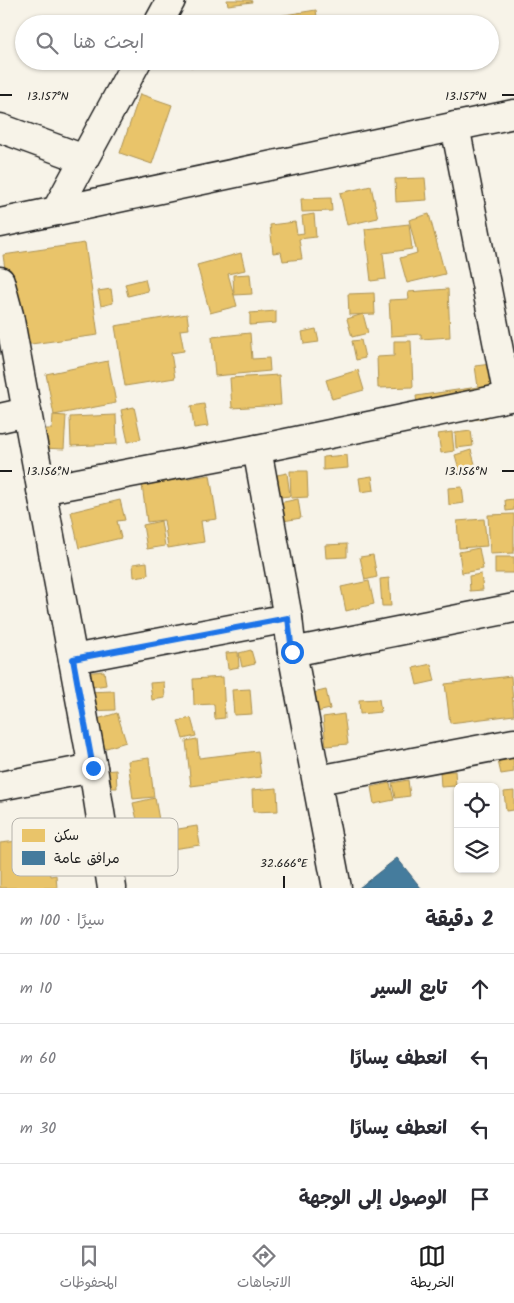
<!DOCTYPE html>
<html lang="ar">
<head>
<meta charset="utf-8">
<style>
	body { margin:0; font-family:Kalam,"Playpen Sans Arabic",sans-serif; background:#f2f2f3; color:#2b2b33; direction:rtl }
	.controls { position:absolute; right:15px; bottom:15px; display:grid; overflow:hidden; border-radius:8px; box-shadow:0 1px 4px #0004 }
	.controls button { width:45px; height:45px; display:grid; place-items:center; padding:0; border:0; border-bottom:1px solid #e1e1e2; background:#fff; color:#2b2b33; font:25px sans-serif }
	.stop { position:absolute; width:15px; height:15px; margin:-11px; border:4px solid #1a73e8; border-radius:50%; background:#fff }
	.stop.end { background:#1a73e8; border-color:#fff; box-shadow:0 1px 5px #0008 }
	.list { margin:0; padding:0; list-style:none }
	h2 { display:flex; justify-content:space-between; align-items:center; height:65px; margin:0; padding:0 20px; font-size:21px }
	h2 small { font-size:16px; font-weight:400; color:#7c7c81 }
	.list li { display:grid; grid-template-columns:32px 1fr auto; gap:15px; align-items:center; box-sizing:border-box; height:70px; padding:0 20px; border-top:1px solid #e1e1e2 }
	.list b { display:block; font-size:19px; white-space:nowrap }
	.list em { font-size:16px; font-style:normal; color:#7c7c81 }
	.icon { flex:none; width:28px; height:28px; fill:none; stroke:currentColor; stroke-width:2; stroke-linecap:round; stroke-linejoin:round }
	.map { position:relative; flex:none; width:514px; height:888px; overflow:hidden; direction:ltr }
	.search { position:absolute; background:#fff; box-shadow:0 1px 4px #0004; left:15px; right:15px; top:15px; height:55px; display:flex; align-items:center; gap:12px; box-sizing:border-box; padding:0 18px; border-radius:28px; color:#7c7c81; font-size:19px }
	.sheet { height:345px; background:#fff }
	nav { display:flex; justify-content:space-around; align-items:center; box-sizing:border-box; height:70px; border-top:1px solid #e1e1e2; background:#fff; font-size:14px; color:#7c7c81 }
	nav a { display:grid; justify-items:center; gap:2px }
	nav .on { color:#1c1c1c }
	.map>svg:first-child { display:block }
	.homes { fill:#e9c46a; stroke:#ac9253 }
	.public { fill:#457b9d; stroke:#395e76 }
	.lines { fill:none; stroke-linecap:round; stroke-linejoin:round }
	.minor-casing { stroke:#1c1c1c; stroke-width:31 }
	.minor { stroke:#f7f3e8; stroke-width:28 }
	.route { stroke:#1a73e8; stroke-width:6 }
	.ticks { fill:none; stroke:#1c1c1c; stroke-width:2 }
	.key { fill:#f7f3e8; stroke:#b5b2ab; stroke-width:1 }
	.key-label { font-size:14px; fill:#1c1c1c }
	.ticks-label { font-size:12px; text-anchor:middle; fill:#1c1c1c; stroke:#f7f3e8; stroke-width:5; stroke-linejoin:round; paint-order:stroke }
</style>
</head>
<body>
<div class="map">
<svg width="514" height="888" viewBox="0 0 514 888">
	<rect width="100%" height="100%" fill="#f7f3e8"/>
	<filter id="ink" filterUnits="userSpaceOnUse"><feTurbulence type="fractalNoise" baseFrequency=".02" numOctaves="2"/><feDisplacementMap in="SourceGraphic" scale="10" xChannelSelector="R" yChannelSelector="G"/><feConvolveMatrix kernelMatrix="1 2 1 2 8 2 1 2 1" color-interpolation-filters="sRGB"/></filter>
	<g filter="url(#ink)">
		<g class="homes">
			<polygon points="227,0 251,0 252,2 228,5"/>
			<polygon points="316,10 318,24 253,24 253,20"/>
			<polygon points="191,61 210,61 211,66 191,67"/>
			<polygon points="140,94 172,105 152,164 120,153"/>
			<polygon points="425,178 427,200 396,202 395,179"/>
			<polygon points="371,186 378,218 347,225 340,193"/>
			<polygon points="331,198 332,211 302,212 301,199"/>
			<polygon points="314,214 316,237 299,239 302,259 283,261 281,252 273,253 270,225 295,222 297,234 304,233 302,216"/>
			<polygon points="429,214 445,274 407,283 400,258 417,253 409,220"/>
			<polygon points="409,224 412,249 383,253 386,279 371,281 365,229"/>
			<polygon points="85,243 98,335 16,346 3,255"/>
			<polygon points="241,253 245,270 228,274 237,306 210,313 197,265"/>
			<polygon points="250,274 252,294 234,295 233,275"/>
			<polygon points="145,279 148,291 128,296 125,284"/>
			<polygon points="111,289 113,303 101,306 98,291"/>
			<polygon points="448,289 450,337 421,339 421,334 391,336 389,300 409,299 408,292"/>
			<polygon points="374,293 375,314 349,315 348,294"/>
			<polygon points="276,311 276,323 250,325 250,313"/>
			<polygon points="187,314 189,329 180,330 184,351 171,353 175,378 125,386 115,326"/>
			<polygon points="363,314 368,333 352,337 347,319"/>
			<polygon points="316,329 319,342 304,344 302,332"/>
			<polygon points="250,333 252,359 269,358 270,371 215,376 212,337"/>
			<polygon points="361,340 365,358 356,360 352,341"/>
			<polygon points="394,341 411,341 413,387 378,388 377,357 394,356"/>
			<polygon points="108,361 116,403 54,415 46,374"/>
			<polygon points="491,364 495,397 484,398 487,418 420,427 416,396 478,387 475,366"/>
			<polygon points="358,370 364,390 332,399 326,380"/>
			<polygon points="279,375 281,405 232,408 230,378"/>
			<polygon points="204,404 208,426 194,428 191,406"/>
			<polygon points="134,407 141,439 128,442 121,410"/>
			<polygon points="53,415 66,416 64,449 42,448 43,429 52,429"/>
			<polygon points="116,415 117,444 71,446 70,417"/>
			<polygon points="471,431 473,446 456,448 455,433"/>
			<polygon points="452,432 454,451 441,453 438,434"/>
			<polygon points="471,450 477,471 461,476 455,455"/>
			<polygon points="347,455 348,468 323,470 323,457"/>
			<polygon points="290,471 307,471 308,497 291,498"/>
			<polygon points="287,473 290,496 280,497 277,475"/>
			<polygon points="210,475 217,519 201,521 204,542 168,548 164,520 147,522 142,485"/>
			<polygon points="372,476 374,490 361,492 359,478"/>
			<polygon points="462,487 464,503 449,505 448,488"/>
			<polygon points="298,499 301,518 283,521 279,503"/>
			<polygon points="514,499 514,510 506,511 505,500"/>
			<polygon points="120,500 125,520 117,521 121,538 79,548 71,512"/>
			<polygon points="514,514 514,553 490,554 488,515"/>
			<polygon points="484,519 487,546 459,548 457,521"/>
			<polygon points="161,521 165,546 147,549 143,525"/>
			<polygon points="347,544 347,557 326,558 325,545"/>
			<polygon points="479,548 483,569 462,573 459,552"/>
			<polygon points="373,555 377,577 365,580 360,557"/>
			<rect x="495" y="557" width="19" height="16"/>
			<polygon points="147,562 148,575 134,577 133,564"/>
			<polygon points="481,574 483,590 470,591 469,576"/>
			<polygon points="389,578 391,606 382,606 380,579"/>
			<polygon points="369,581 374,604 346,611 341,587"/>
			<polygon points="251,650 255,664 242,667 239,653"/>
			<polygon points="238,652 239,667 228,669 226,653"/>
			<polygon points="431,664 435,681 417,685 413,668"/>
			<polygon points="104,671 106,685 86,688 84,673"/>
			<polygon points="511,676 514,715 450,723 445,684"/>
			<polygon points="223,677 225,718 215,719 214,704 194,705 193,679"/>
			<polygon points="164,682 165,698 152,700 150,683"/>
			<polygon points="250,689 252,714 234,715 232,690"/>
			<polygon points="326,690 330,709 317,712 313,693"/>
			<polygon points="114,691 115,710 87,711 86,692"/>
			<polygon points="379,699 381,712 360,714 359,700"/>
			<polygon points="117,713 126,742 100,750 91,721"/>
			<polygon points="344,714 348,744 326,746 323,717"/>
			<polygon points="191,718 196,736 183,739 178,721"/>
			<polygon points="197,739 199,758 258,751 261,777 191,786 186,741"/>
			<polygon points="149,758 154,797 133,799 128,761"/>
			<polygon points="513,758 514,772 501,774 498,761"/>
			<polygon points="116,770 117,788 104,788 102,771"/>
			<polygon points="455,771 456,786 441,787 440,772"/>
			<polygon points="408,780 410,796 395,798 392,783"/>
			<polygon points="390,783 394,800 374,804 371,787"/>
			<polygon points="277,788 278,811 253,812 252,790"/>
			<polygon points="514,791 514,810 506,811 504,792"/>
			<polygon points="155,798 159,820 138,824 133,803"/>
			<polygon points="197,826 200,845 144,853 141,835"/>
			<polygon points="45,838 50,876 56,875 57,888 0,888 0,843"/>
		</g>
		<polygon class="public" points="397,858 421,888 359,888"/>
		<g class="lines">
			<g class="minor-casing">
				<g id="minor">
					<polyline points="158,24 171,0"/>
					<polyline points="455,126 508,397"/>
					<polyline points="0,128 84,159"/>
					<polyline points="56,211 137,61"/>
					<polyline points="0,223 514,114"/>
					<polyline points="0,281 9,315 93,768 112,888"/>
					<polyline points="0,418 27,412"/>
					<polyline points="257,449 288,618 292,652 337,888"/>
					<polyline points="41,490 257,449 514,396"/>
					<polyline points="292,652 514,608"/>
					<polyline points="73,659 288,618"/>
					<polyline points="318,780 514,743"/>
					<polyline points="0,786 93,768"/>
				</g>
			</g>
			<use href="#minor" class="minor"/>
		</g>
	</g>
	<g class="lines" filter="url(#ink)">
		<polyline class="route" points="93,768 73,659 288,618 292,652"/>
	</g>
	<path class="ticks" d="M0,95H12M502,95H514M0,471H12M502,471H514M284,876V888"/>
	<rect x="12" y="818" width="166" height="58" rx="8" class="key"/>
	<rect x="22" y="829" width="23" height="13" fill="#e9c46a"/>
	<rect x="22" y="851" width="23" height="14" fill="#457b9d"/>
	<g class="key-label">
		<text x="54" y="840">سكن</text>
		<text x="54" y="863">مرافق عامة</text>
	</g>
	<g class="ticks-label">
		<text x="48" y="100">13.157°N</text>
		<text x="466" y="100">13.157°N</text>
		<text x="48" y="475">13.156°N</text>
		<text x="466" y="475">13.156°N</text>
		<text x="284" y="867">32.666°E</text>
	</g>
</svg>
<div class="controls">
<button><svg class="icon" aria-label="locate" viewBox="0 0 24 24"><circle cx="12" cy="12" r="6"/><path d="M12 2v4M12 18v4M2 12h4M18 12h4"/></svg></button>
<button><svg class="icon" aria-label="layers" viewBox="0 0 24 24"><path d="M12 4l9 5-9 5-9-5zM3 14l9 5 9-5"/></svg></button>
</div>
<div class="stop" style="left:292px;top:652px"></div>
<div class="stop end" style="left:93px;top:768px"></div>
<div class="search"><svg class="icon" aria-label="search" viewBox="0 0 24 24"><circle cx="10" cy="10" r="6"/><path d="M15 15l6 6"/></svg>ابحث هنا</div>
</div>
<section class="sheet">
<h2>2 دقيقة<small>سيرًا · 100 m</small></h2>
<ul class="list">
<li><svg class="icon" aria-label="ahead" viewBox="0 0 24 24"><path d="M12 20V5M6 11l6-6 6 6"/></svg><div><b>تابع السير</b></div><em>10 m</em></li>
<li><svg class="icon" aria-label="left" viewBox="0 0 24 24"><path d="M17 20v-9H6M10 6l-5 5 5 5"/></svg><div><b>انعطف يسارًا</b></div><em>60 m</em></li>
<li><svg class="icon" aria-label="left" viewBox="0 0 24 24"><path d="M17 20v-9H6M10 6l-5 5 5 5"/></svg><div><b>انعطف يسارًا</b></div><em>30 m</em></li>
<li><svg class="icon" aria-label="arrive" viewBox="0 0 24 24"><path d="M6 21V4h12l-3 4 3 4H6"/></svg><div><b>الوصول إلى الوجهة</b></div></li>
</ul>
</section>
<nav>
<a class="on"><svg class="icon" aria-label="map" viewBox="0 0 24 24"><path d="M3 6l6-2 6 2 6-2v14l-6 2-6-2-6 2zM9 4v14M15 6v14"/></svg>الخريطة</a>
<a><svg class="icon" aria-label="directions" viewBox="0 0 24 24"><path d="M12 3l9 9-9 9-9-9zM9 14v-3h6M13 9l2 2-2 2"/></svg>الاتجاهات</a>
<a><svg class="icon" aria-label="saved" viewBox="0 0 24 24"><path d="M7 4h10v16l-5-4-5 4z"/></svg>المحفوظات</a>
</nav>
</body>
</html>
